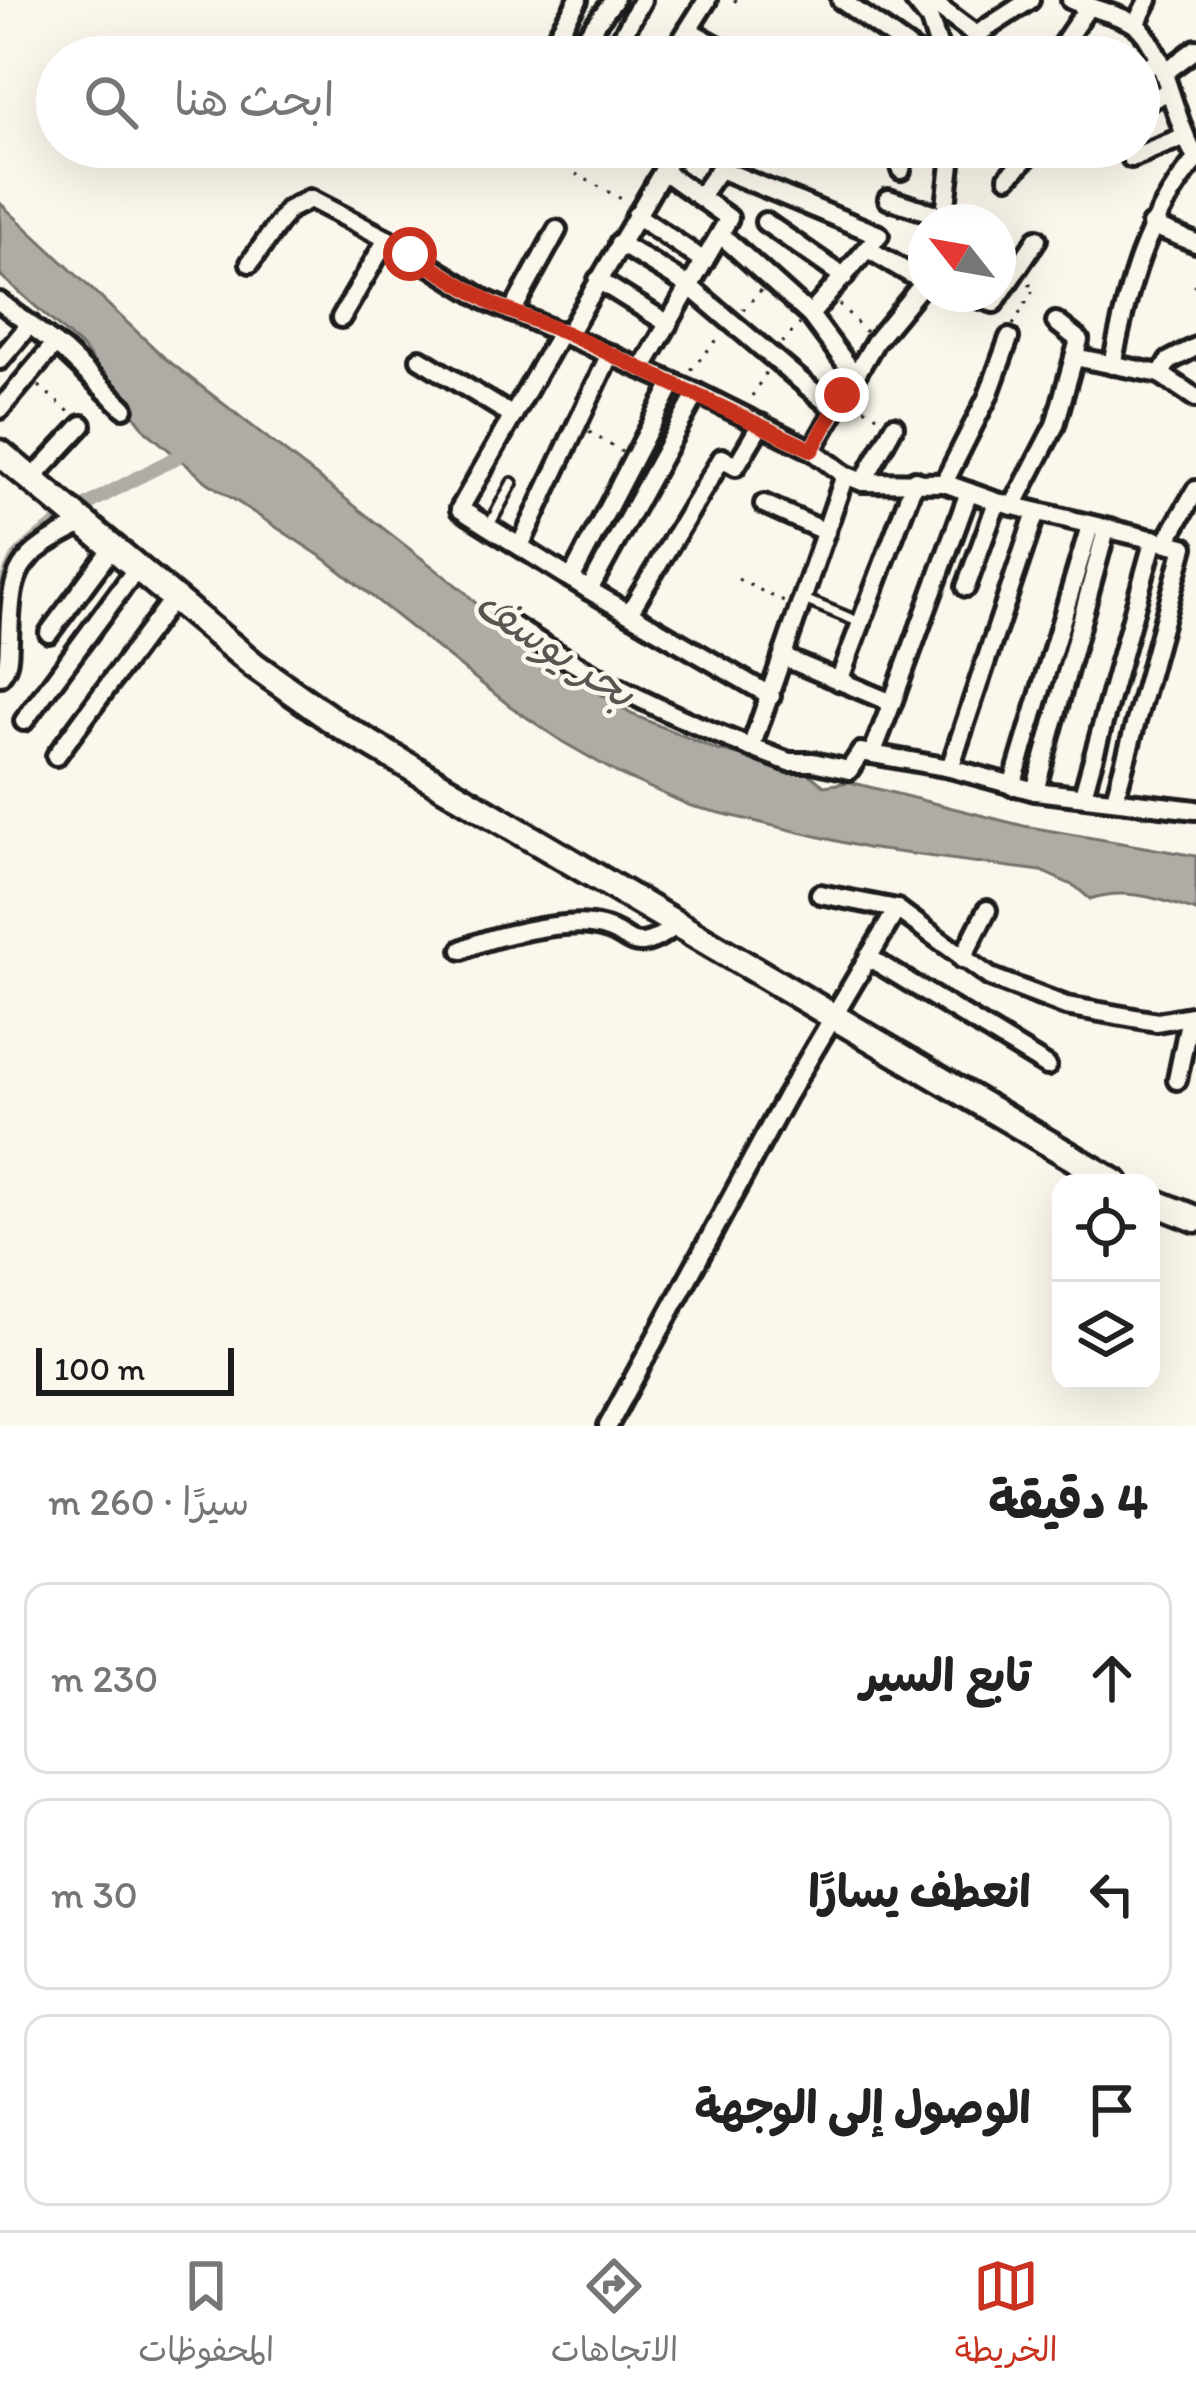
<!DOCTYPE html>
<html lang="ar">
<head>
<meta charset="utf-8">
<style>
	body { margin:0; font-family:Itim,"Playpen Sans Arabic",sans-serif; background:#f2f2f2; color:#222; direction:rtl }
	.controls { position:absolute; right:36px; bottom:36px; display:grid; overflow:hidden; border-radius:24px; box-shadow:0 12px 48px #0002 }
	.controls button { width:108px; height:108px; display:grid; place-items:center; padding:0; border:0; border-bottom:3px solid #e0e0e0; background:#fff; color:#222; font:60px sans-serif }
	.compass { position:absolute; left:908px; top:204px; width:108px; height:108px; border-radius:50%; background:#fff; box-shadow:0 12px 48px #0002; rotate:301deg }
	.scale { position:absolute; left:36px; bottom:30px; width:198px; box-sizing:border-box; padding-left:12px; border:6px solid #1c1c1c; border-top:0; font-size:33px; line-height:42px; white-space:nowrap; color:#1c1c1c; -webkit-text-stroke:9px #fbf7ec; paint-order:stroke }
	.stop { position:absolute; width:36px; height:36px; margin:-27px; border:9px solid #c8321e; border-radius:50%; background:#fff }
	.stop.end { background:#c8321e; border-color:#fff; box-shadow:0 3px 12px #0008 }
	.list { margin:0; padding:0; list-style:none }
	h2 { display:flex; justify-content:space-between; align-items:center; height:156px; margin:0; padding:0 48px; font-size:51px }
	h2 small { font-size:39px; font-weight:400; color:#767676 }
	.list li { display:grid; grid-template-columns:78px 1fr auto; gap:36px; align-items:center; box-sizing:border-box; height:192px; margin:0 24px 24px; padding:0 24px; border:3px solid #e0e0e0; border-radius:24px }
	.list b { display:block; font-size:45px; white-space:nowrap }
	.list em { font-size:39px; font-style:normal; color:#767676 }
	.icon { flex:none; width:66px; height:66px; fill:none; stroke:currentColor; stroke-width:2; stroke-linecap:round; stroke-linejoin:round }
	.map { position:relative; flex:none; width:1196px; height:1426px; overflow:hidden; direction:ltr }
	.search { position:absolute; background:#fff; box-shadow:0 12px 48px #0002; left:36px; right:36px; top:36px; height:132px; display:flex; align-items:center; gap:30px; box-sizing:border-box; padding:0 42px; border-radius:66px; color:#767676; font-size:45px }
	.sheet { height:804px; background:#fff }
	nav { display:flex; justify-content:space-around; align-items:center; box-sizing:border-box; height:168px; border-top:3px solid #e0e0e0; background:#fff; font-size:33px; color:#767676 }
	nav a { display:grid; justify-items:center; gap:6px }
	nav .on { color:#c8321e }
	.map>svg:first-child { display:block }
	.water { fill:#afaca5; stroke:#74726e; stroke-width:3 }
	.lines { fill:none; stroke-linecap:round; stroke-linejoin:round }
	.canal { stroke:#afaca5; stroke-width:14 }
	.lane-casing { stroke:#1c1c1c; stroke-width:16 }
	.street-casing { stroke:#1c1c1c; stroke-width:26 }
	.secondary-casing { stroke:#1c1c1c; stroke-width:33 }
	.path { stroke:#1c1c1c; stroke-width:3; stroke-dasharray:3 9; stroke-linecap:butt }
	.lane { stroke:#fbf7ec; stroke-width:8 }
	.street { stroke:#fbf7ec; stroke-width:16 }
	.secondary { stroke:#fbf7ec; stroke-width:24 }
	.route { stroke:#c8321e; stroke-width:15 }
	.labels { text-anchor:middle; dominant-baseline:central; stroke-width:9; stroke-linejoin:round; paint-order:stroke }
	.water-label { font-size:45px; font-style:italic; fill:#575653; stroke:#fbf7ec }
</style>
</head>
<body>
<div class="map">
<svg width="1196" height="1426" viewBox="0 0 1196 1426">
	<rect width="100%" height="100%" fill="#fbf7ec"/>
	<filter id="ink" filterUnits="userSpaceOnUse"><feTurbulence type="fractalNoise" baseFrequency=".00833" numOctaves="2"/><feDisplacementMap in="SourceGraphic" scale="24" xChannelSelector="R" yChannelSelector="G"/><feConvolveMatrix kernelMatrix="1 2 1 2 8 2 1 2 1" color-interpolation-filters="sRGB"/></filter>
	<g filter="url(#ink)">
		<path class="water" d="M0,203L166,359L465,592L500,628L631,714L717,750L804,770L824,786L850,782L1024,826L1196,856V911C1160,899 1127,887 1090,899L1076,887L1041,871L866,848L691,806L617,773L563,742L510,706L325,559L207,482L146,431L84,349L0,275Z"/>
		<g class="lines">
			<path class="canal" d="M0,600C5,587 9,568 18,557C57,515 127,484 177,457"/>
			<g class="lane-casing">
				<g id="lane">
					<polyline points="490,524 512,483"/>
					<polyline points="803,599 859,622"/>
				</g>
			</g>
			<g class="street-casing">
				<g id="street">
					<polyline points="841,0 922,57"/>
					<polyline points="914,0 930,20 942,57"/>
					<polyline points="929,0 976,35 982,57"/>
					<path d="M1071,0C1091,8 1115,13 1133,23C1164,42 1173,122 1196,157"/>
					<polyline points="1136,24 1148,0"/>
					<polyline points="688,30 737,57"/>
					<polyline points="976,35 1030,0"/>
					<polyline points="551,45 578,0"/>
					<polyline points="570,57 614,0"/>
					<polyline points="611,57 642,0"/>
					<polyline points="671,57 707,0"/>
					<polyline points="1054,57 1088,7"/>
					<polyline points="1139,72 1160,60"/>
					<polyline points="1164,73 1196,49"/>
					<polyline points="1139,106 1167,92"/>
					<polyline points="1131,158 1183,137"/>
					<polyline points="720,169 879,235 810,315"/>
					<polyline points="901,170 905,147"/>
					<polyline points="1008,177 1037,147"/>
					<polyline points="701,195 735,147"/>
					<polyline points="888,199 945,217"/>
					<polyline points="636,215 704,261"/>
					<polyline points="765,222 844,277"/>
					<polyline points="944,222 953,147"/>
					<polyline points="1151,225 1196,243"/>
					<polyline points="720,234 810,315 854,374"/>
					<polyline points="619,243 689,286 834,409"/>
					<polyline points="868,249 926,283"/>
					<polyline points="250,263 288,210 310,199 387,239 485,300 697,393 812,450 845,475 863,482 944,483 997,502 1184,547 1115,798"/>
					<polyline points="598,280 667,323"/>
					<polyline points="965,294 994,303 1037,239"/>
					<polyline points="0,302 64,351 124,408"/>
					<polyline points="512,312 557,230"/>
					<polyline points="341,318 387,239"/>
					<polyline points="561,331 460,509 589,590 771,696"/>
					<polyline points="568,334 677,147"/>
					<polyline points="1074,357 1160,374 1196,398"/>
					<polyline points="420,359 513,416"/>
					<polyline points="0,360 30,324"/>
					<path d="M1112,365C1128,287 1144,222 1196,159"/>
					<polyline points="642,369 729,218 663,171"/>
					<polyline points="1160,374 1169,361 1196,347"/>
					<polyline points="0,409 55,344"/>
					<polyline points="812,450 875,342 926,280"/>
					<polyline points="31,480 82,425"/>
					<polyline points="863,482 894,426"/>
					<polyline points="944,483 988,396 1009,338"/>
					<polyline points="764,504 826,532"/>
					<polyline points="1013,506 1055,425 1079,340 1056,322"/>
					<polyline points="1167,540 1196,490"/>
					<polyline points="520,546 610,354"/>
					<polyline points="571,579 673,383"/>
					<polyline points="966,587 997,502"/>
					<polyline points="589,590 697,393"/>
					<polyline points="629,613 722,458 736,466 761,424"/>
					<path d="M504,620C600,683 681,722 789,762H813L849,770L861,752L872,754L892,703"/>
					<polyline points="49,633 112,548"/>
					<polyline points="783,657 892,703 969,492"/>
					<path d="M0,676C10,665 8,655 9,641C11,567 16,557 82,524"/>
					<polyline points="839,681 915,480"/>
					<polyline points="24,721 137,568"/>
					<polyline points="751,748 845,475"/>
					<polyline points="872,754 950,768 1035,791 1196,810"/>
					<polyline points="56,756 173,598"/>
					<polyline points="950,768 1036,512"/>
					<polyline points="1012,786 1090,526"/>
					<polyline points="1035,791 1106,530"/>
					<polyline points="1083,795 1154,539"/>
					<polyline points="820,894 897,909 990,977 1066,1006 1157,1022 1196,1015"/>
					<path d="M462,950C490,936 560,921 591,925C638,931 624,962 676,926"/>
					<polyline points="868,957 1047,1066"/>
					<polyline points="962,959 987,910"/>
					<polyline points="1177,1080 1190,1017"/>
					<polyline points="608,1426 786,1097 897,909"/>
				</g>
			</g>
			<g class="secondary-casing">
				<g id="secondary">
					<polyline points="0,453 254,665 339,725 1116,1183"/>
					<polyline points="1151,1201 1196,1219"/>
				</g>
			</g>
			<g class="path">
				<polyline points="734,0 743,5"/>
				<polyline points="576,174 627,202"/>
				<polyline points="1193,285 1196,286"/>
				<polyline points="839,304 866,332"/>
				<polyline points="743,310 761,290"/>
				<polyline points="1013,325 1035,287 1024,282"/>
				<polyline points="782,343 800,324"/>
				<polyline points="691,370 721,335"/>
				<polyline points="39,386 73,415"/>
				<polyline points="752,396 766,372"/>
				<polyline points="854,402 882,419"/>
				<polyline points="589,432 622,452"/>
				<polyline points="738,579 784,602"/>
			</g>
			<use href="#lane" class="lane"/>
			<use href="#street" class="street"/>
			<use href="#secondary" class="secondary"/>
		</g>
	</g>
	<g class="lines" filter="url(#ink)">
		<polyline class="route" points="410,254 495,305 568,334 812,450 842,395"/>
	</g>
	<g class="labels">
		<g class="water-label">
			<text transform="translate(556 647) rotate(33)">بحر يوسف</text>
		</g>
	</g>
</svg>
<div class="controls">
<button><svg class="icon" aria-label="locate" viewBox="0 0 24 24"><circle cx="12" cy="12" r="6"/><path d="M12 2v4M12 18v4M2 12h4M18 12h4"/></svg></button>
<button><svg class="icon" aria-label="layers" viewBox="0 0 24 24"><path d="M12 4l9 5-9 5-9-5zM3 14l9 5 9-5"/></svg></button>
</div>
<svg class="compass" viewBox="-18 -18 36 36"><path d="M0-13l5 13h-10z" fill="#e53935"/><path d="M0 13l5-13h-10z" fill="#767676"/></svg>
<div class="scale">100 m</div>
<div class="stop" style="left:410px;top:254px"></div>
<div class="stop end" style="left:842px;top:395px"></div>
<div class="search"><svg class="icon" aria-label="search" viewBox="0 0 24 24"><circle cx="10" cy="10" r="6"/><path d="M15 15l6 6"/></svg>ابحث هنا</div>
</div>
<section class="sheet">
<h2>4 دقيقة<small>سيرًا · 260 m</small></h2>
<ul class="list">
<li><svg class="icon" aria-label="ahead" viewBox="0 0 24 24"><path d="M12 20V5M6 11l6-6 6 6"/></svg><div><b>تابع السير</b></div><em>230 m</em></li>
<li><svg class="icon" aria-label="left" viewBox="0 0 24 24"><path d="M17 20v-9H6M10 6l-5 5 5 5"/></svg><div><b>انعطف يسارًا</b></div><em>30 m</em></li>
<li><svg class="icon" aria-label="arrive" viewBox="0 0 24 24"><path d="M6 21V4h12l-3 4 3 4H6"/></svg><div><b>الوصول إلى الوجهة</b></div></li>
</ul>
</section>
<nav>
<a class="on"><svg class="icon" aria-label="map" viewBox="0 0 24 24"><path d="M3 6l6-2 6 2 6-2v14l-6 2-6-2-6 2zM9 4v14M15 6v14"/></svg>الخريطة</a>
<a><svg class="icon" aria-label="directions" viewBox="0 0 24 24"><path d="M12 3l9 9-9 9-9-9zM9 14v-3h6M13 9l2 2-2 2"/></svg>الاتجاهات</a>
<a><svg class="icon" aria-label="saved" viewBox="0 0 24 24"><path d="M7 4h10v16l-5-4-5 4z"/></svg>المحفوظات</a>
</nav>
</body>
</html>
